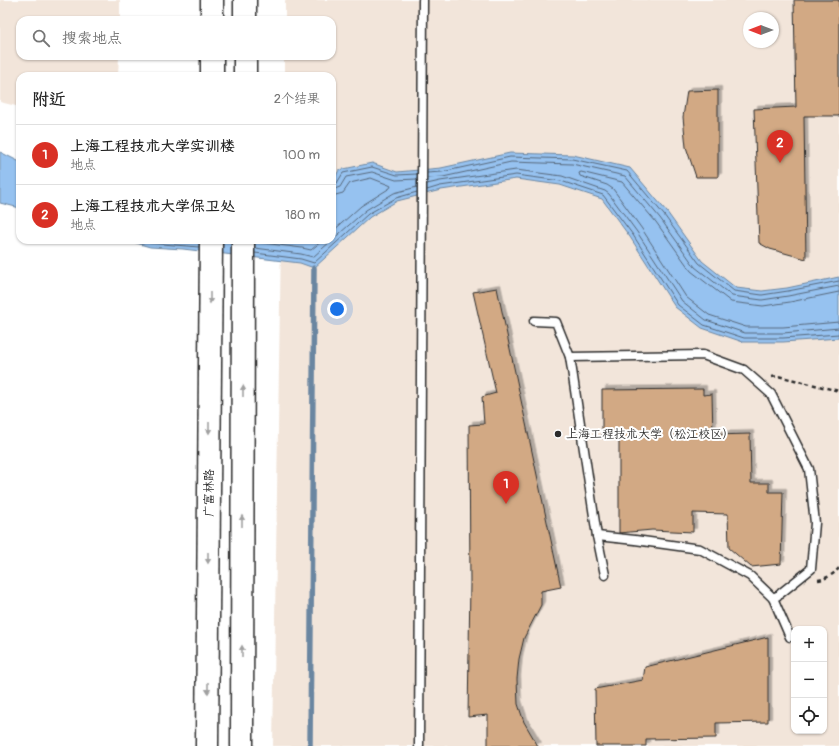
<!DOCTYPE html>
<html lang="zh">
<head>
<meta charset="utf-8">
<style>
	body { margin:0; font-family:Pangolin,"LXGW WenKai TC",sans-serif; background:#f6f6f6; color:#222 }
	.controls { position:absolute; right:12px; bottom:12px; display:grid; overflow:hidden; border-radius:8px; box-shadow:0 1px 3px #0004 }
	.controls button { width:36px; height:36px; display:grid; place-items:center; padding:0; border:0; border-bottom:1px solid #e0e0e0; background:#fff; color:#222; font:20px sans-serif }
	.compass { position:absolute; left:743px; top:12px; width:36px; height:36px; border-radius:50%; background:#fff; box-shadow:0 1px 3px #0004; rotate:270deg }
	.you { position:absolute; left:337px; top:309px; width:14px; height:14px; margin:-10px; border:3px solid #fff; border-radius:50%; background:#1a73e8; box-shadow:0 0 0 6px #1a73e833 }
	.badge { display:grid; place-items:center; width:26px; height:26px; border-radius:50%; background:#d93025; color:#fff; font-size:13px; font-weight:700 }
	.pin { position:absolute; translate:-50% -33px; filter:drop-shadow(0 1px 2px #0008) }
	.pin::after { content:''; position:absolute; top:21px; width:14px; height:12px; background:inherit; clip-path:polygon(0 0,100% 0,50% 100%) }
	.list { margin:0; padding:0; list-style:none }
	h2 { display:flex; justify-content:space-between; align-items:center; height:52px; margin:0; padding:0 16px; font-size:17px }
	h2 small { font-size:13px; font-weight:400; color:#767676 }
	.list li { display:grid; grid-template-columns:26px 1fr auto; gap:12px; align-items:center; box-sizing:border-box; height:60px; padding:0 16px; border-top:1px solid #e0e0e0 }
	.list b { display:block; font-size:15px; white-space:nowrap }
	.list p { margin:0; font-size:13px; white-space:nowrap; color:#767676 }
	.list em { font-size:13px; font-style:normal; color:#767676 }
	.icon { flex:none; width:22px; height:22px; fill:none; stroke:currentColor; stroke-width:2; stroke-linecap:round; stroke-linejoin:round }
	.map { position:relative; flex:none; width:839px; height:746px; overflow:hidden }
	.search { position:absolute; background:#fff; box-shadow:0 1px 3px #0004; left:16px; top:16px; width:320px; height:44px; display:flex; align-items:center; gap:10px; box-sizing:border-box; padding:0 14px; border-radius:12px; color:#767676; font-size:15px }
	.panel { position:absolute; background:#fff; box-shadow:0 1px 3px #0004; left:16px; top:72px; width:320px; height:172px; border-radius:12px }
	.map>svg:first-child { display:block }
	.built { fill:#f2e5da; fill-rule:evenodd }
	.water { fill:#96c2f0; stroke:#6b86a1 }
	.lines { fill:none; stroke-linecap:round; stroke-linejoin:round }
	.shore { stroke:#56677a; stroke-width:1 }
	.stream { stroke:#6b86a1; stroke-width:5.5 }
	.building { fill:#d2a984; stroke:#2b2b2b; filter:url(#shadow) }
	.service-casing { stroke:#2b2b2b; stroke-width:11 }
	.secondary-casing { stroke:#2b2b2b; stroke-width:25 }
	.path { stroke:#2b2b2b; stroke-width:2.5; stroke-dasharray:4 3; stroke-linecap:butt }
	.service { stroke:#fff; stroke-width:8 }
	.secondary { stroke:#fff; stroke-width:22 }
	.oneway { fill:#a0a0a0 }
	.poi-dot { fill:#2b2b2b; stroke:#fff; stroke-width:1.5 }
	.labels { text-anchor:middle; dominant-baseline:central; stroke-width:4; stroke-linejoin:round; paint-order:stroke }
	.poi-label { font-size:12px; fill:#2b2b2b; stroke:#fff; text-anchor:start }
	.street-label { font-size:12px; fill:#2b2b2b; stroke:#fff }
</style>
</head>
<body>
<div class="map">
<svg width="839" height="746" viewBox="0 0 839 746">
	<defs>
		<filter id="shadow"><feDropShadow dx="3.5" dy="-3.5" stdDeviation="0" flood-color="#0004"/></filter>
	</defs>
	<rect width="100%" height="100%" fill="#fff"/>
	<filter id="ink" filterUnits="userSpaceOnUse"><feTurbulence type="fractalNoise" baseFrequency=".025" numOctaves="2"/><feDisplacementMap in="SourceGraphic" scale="8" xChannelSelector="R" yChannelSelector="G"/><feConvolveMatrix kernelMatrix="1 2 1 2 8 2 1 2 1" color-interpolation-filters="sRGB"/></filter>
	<g filter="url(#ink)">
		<g class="built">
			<polygon points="0,0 120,0 120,20 20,20 20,56 119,56 118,76 20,76 20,107 0,102"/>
			<path d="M285,0H839V746H273L281,240H332V76H284V56H332V20H285ZM749,18H773V42H749ZM794,629H824V731H794Z"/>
		</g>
		<g class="water">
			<polygon points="0,152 20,162 20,208 0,203"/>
			<polygon points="510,153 573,155 630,168 667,212 702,261 736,288 762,291 787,288 839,277 839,338 783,342 743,342 702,328 675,307 630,237 602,199 560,185 516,179 441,190 397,201 370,217 314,268 300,263 183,249 150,247 126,240 332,240 332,184 339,170 372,163 397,172 441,168"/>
		</g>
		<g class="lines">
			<g class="shore">
				<polyline points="427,173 442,172 510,157 572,159 627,171 664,215 699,263 734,291 762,295 788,291 839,281"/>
				<polyline points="427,178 443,177 511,162 572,164 625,176 660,218 695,267 732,296 762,300 788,296 839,286"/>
				<polyline points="427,184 440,181 516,170 562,176 605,191 609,194 637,232 682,301 706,320 745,333 783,333 839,328"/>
				<polyline points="332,185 337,183 343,173 372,167 397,175 417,174"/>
				<polyline points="332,190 340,187 346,177 372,172 396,180 417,179"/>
				<polyline points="427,190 440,186 516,175 561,181 603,195 633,235 678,305 704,325 744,338 783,338 839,334"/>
				<polyline points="332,196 343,193 350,183 371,178 389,185 391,186 390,188 361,206 332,232"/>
				<polyline points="141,240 150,243 199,247"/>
				<polyline points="255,242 302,248 311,250 323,240"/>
				<polyline points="255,248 301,254 313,257 366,210 394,193 417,187"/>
				<polyline points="255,253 301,259 314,263 368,214 396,198 417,192"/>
				<polyline points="839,292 790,302 763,306 731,302 691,271 656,222 622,182 581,172 579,173 580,176 607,185 613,189 642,229 686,297 709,315 746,327 783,327 839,322"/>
			</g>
			<polyline class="stream" points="310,746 314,268"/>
		</g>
		<g class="building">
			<polygon points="794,0 839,0 839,116 804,116 806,259 770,249 759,243 754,109 796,107"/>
			<polygon points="718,90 718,177 696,177 686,147 683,117 687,91"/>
			<polygon points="497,288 561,587 541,591 541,605 524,638 519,659 517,679 518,704 524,722 538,746 488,746 488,715 468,717 470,583 469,425 484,424 482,397 496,393 473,292"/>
			<polygon points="703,389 703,395 712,394 713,435 750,434 751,483 769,483 769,492 783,492 781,564 751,567 729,548 728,514 693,513 693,532 652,530 619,533 619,438 602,438 602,390"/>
			<polygon points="768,637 768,722 716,723 716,738 646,739 646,746 596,746 595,689 643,680 645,667"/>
		</g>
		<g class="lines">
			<g class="service-casing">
				<g id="service">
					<polyline points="534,321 556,322 570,357 597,536 605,575"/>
					<polyline points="570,357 703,355 744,370 771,394 809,469 815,523 811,569 781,593"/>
					<polyline points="597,536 635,540 700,549 750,576 773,598"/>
					<polyline points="777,596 773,598 790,637"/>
					<polyline points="419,746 423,0"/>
				</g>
			</g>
			<g class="secondary-casing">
				<g id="secondary">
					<polyline points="212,20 212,0"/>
					<polyline points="245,20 245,0"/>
					<polyline points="212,76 212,56"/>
					<polyline points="245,76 245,56"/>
					<polyline points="207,746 211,240"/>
					<polyline points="242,746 243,240"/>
				</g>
			</g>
			<g class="path">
				<polyline points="772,377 778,376 839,391"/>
				<path d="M818,580C826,579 834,574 839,568"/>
			</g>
			<use href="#service" class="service"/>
			<use href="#secondary" class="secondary"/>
		</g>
		<defs><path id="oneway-solid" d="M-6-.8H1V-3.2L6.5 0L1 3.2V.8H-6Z"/></defs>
		<g class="oneway">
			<use href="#oneway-solid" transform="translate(210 298) rotate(90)"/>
			<use href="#oneway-solid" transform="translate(243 391) rotate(-90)"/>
			<use href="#oneway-solid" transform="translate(209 428) rotate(90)"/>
			<use href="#oneway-solid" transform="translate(242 521) rotate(-90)"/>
			<use href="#oneway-solid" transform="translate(208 558) rotate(90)"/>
			<use href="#oneway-solid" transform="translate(242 651) rotate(-90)"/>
			<use href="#oneway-solid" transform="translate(208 688) rotate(90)"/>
		</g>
	</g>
	<circle class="poi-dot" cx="558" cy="434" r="4"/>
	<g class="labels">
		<g class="poi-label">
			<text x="566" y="434">上海工程技术大学（松江校区）</text>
		</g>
		<g class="street-label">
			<text transform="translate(209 493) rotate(-90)">广富林路</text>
		</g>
	</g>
</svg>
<div class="controls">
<button>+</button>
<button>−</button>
<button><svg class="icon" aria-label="locate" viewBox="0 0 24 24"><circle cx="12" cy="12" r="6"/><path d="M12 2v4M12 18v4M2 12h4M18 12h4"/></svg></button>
</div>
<svg class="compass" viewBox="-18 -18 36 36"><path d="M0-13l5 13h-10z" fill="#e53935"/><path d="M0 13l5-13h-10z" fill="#767676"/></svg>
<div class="you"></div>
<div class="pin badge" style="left:506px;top:504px">1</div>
<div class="pin badge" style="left:780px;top:163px">2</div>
<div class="search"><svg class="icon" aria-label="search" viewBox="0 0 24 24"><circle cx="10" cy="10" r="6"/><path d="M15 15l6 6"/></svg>搜索地点</div>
<section class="panel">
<h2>附近<small>2个结果</small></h2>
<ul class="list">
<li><span class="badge">1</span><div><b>上海工程技术大学实训楼</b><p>地点</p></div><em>100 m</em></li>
<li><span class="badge">2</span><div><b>上海工程技术大学保卫处</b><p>地点</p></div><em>180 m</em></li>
</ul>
</section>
</div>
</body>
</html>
